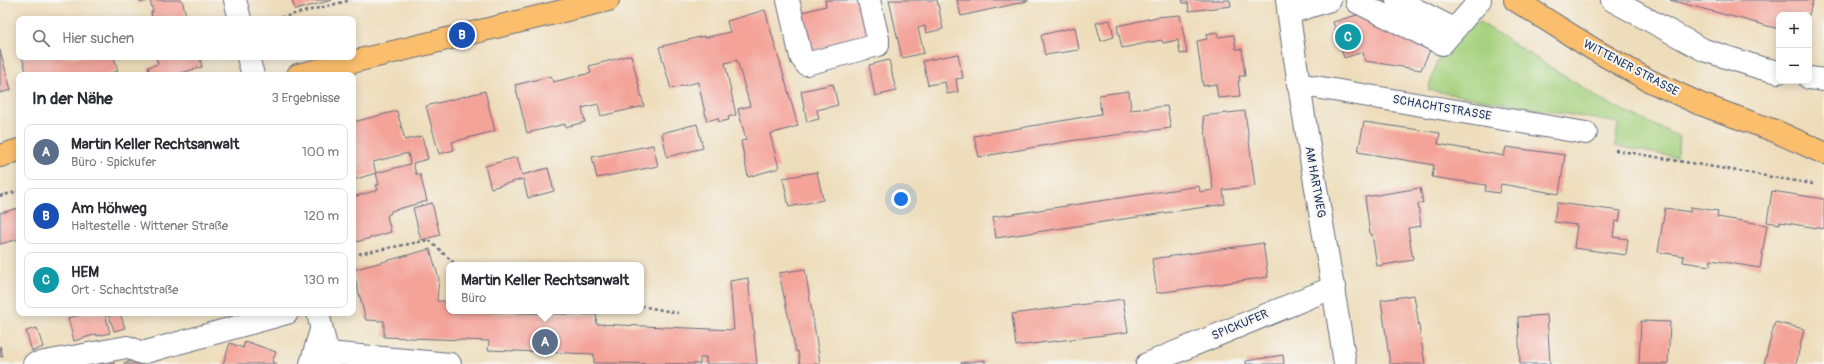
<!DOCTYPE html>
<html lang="de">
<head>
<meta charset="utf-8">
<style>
	body { margin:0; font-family:Pangolin,sans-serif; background:#f7f7f7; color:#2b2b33 }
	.controls { position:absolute; right:12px; top:12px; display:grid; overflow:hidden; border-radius:8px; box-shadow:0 2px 10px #0003 }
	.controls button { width:36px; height:36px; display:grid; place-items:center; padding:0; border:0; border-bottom:1px solid #e1e1e2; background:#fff; color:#2b2b33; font:20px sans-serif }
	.you { position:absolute; left:901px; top:199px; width:14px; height:14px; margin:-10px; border:3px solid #fff; border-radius:50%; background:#1a73e8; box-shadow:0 0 0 6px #1a73e833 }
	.badge { display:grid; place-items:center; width:26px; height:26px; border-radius:50%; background:#1a73e8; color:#fff; font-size:13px; font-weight:700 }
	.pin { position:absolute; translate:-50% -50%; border:2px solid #fff; box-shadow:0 1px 4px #0006 }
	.popup { position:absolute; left:446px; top:262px; width:198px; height:52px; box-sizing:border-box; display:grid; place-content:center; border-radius:8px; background:#fff; filter:drop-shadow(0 1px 3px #0005); font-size:13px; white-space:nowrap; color:#7c7c81 }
	.popup b { font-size:15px; color:#2b2b33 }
	.popup::after { content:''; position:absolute; left:50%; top:100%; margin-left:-8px; border:8px solid transparent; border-top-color:#fff }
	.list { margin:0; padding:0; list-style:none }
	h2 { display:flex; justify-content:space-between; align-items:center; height:52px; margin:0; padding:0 16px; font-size:17px }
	h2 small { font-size:13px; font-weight:400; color:#7c7c81 }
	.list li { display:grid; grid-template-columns:26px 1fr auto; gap:12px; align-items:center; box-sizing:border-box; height:56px; margin:0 8px 8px; padding:0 8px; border:1px solid #e1e1e2; border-radius:8px }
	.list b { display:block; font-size:15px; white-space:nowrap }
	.list p { margin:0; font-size:13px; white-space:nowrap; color:#7c7c81 }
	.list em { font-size:13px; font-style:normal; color:#7c7c81 }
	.icon { flex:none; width:22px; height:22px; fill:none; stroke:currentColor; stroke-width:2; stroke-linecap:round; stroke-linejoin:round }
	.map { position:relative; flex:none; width:1824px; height:364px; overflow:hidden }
	.search { position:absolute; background:#fff; box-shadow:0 2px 10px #0003; left:16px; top:16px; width:340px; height:44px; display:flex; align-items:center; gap:10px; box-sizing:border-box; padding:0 14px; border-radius:8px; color:#7c7c81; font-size:15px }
	.panel { position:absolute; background:#fff; box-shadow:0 2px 10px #0003; left:16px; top:72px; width:340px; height:244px; border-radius:8px }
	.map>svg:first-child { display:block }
	.green { fill:#a6d17e; stroke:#60806e }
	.building { fill:#f4a399; fill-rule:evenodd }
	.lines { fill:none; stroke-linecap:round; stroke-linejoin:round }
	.minor-casing { stroke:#656c7f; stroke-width:24 }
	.major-casing { stroke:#656c7f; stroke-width:24 }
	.path { stroke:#656c7f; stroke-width:2.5; stroke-dasharray:3 3; stroke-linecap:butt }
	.minor { stroke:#fff; stroke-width:22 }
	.major { stroke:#fabe6d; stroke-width:22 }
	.labels { text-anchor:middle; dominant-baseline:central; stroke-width:4; stroke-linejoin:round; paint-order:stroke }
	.street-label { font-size:12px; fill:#1b2f5e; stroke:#f6f6f2 }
</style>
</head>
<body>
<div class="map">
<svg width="1824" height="364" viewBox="0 0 1824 364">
	<rect width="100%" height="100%" fill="#f6f6f2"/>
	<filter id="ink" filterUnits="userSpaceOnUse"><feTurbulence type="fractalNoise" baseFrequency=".025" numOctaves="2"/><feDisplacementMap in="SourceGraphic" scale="8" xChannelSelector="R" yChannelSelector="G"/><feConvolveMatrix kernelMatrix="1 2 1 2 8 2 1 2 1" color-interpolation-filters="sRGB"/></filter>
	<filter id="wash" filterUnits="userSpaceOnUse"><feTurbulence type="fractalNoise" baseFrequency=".012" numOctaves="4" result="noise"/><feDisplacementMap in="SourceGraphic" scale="16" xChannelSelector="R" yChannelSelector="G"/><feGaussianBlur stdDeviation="0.9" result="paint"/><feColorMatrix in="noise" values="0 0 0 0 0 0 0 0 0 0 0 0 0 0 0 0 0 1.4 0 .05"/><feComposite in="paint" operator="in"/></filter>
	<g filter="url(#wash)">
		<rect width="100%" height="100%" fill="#edb"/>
		<polygon class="green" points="1472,22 1481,23 1605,102 1680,137 1676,157 1615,146 1618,123 1428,90 1437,62"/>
		<g id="blocks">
			<g class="building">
				<polygon points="139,0 182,0 187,19 152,19 151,12 153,12 150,0 140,3"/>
				<polygon points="292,0 332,0 295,10"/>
				<polygon points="825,0 860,0 870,39 809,54 798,13 826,6"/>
				<polygon points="889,0 937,0 943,29 926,33 925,26 918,28 924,53 902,58"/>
				<polygon points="957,0 1028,0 1028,1 961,16"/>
				<polygon points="1182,0 1230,0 1231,6 1189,11 1188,3 1183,3"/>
				<polygon points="1360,0 1413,0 1431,48 1421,70 1365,61 1363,52 1344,58 1333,22 1364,13"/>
				<polygon points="1670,0 1813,0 1809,15 1779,15 1779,29"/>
				<polygon points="765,10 798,126 770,134 779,168 748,177 741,141 746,140 738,109 750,106 737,60 725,63 736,115 728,117 729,120 719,122 718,118 707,121 698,82 671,89 659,47 704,36 704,38 730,32 727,21"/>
				<polygon points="1180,15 1187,53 1180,54 1178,40 1163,43 1162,40 1122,48 1117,26 1157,17"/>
				<polygon points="1110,20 1114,37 1101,41 1096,23"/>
				<polygon points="1075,27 1079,50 1045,55 1041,35"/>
				<polygon points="1217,32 1218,37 1234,35 1236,49 1242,49 1245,76 1239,76 1240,81 1238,81 1240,96 1218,98 1216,84 1203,86 1197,41 1207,39 1206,34"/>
				<polygon points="0,50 11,90 0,93"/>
				<polygon points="958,54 963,78 956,79 958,92 947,94 945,82 928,85 923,61"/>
				<polygon points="631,55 644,106 601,116 598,104 582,108 585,122 565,127 565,124 527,133 515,85 551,76 553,82 591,73 589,66"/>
				<polygon points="22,57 114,57 118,71 104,75 27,75"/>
				<polygon points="156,57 200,57 202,67 174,75 150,75 148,67 158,64"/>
				<polygon points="889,60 896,91 875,96 869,65"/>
				<polygon points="833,84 838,105 817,110 819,119 807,122 801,91"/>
				<polygon points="485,91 495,131 452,142 454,150 439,154 426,106"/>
				<polygon points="1129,91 1131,110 1167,106 1171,128 1076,140 979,157 974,136 1101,114 1099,95"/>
				<path d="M397,111L405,140L422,136L428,159L413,163L416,174H420L427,201L391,211V213L387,216L391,232L353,243V197L378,190L376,185H379L376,173L353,180V122ZM408,153L410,164L376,173L373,162Z"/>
				<polygon points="1245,111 1255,186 1223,190 1225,204 996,238 993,217 1199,186 1200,192 1213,190 1203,116"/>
				<polygon points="1364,122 1440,133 1438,144 1504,156 1506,147 1565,155 1559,194 1501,184 1499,193 1485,191 1486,185 1432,177 1434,165 1358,152"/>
				<polygon points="697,124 703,148 667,157 662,133"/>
				<polygon points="653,145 658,166 597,178 592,157"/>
				<polygon points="517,157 522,175 548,168 554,191 528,198 523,179 491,188 485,166"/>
				<polygon points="817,172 823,200 789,207 783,178"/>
				<polygon points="1420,188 1423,203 1418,204 1421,226 1408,228 1413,260 1377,266 1372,234 1370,234 1365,197"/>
				<polygon points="1772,191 1824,199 1824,229 1780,222 1780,224 1767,222"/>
				<polygon points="432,203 440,235 421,240 413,208"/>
				<polygon points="1557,203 1621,211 1619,222 1615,221 1613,237 1628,239 1626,255 1574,248 1577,225 1554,222"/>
				<polygon points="1691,207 1718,211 1717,217 1767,225 1760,268 1711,260 1710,266 1683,262 1684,256 1658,252 1665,208 1690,212"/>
				<polygon points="19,208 19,239 0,244 0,213"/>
				<polygon points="1263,243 1268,277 1157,293 1152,259"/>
				<polygon points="430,249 439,279 437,301 449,301 449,311 597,315 596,324 734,330 730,281 748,278 757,364 706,364 706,357 700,358 700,364 594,363 594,354 488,350 489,341 384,337 384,321 366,320 353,270"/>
				<polygon points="805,269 819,356 820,364 800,364 798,351 796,352 779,273"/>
				<polygon points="1414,295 1425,364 1390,364 1381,300"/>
				<polygon points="1123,299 1128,332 1016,346 1012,314"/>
				<polygon points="88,313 105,313 110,333 97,336 97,334 74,341 68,318"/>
				<polygon points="108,313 120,313 125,328 114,331"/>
				<polygon points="1547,315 1550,364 1520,364 1518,317"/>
				<polygon points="1641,321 1670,322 1668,364 1639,364"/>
				<polygon points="1775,322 1804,329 1796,364 1764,364"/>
				<polygon points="37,328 43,347 32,351 26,331"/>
				<polygon points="245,341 276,352 272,362 277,364 223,364 230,343 243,348"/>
				<polygon points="0,346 3,356 0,357"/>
				<polygon points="1283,355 1284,364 1246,364 1246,361"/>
				<polygon points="112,356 114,364 80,364"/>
				<polygon points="140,359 141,364 124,364 124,363"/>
				<polygon points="985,360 985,364 961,364 961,363"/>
			</g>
		</g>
	</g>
	<g filter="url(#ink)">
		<use href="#blocks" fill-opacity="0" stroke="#656c7f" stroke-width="1"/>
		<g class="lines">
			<g class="minor-casing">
				<g id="minor">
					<polyline points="235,0 240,19"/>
					<polyline points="788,0 801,57 806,64 878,45 878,39 869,0"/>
					<path d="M1287,0C1302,122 1327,242 1345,364"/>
					<polyline points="1357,0 1357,2 1442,44 1480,0"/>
					<polyline points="1397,0 1454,29"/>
					<polyline points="1612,0 1704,50 1761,68 1779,72"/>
					<polyline points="1289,13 1330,0"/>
					<polyline points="248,57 253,75"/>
					<polyline points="1809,78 1824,80"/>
					<polyline points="1298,84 1586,133"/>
					<polyline points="318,313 330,364"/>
					<polyline points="327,353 450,364"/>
					<polyline points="34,364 127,347 142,353 287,313"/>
					<polyline points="311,364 321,330"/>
					<polyline points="1147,364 1334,287"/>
				</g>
			</g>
			<g class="major-casing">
				<g id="major">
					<polyline points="1515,0 1593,49 1648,80 1700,104 1775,131 1824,153"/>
					<polyline points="298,75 608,0"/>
					<polyline points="0,156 19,150"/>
				</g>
			</g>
			<g class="path">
				<polyline points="275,19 351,0"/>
				<polyline points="1615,150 1813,184"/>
				<polyline points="0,196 19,191"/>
				<polyline points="353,255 429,240 456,265"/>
				<polyline points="641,306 678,313"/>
			</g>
			<use href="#minor" class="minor"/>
			<use href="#major" class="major"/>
		</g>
	</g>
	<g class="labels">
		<g class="street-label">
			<text transform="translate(1631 68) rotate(28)">WITTENER STRASSE</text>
			<text transform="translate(1442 108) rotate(10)">SCHACHTSTRASSE</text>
			<text transform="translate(1315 182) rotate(80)">AM HARTWEG</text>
			<text transform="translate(1240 325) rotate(-23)">SPICKUFER</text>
		</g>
	</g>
</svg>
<div class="controls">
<button>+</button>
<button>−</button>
</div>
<div class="you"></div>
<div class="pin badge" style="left:545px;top:342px;background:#5c6f8a">A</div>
<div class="popup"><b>Martin Keller Rechtsanwalt</b>Büro</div>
<div class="pin badge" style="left:462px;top:35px;background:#1a4fb4">B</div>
<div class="pin badge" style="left:1348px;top:37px;background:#0f9aa8">C</div>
<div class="search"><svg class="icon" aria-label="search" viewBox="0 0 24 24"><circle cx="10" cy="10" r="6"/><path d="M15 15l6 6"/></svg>Hier suchen</div>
<section class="panel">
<h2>In der Nähe<small>3 Ergebnisse</small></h2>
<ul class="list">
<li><span class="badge" style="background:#5c6f8a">A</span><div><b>Martin Keller Rechtsanwalt</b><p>Büro · Spickufer</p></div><em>100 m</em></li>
<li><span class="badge" style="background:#1a4fb4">B</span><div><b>Am Höhweg</b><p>Haltestelle · Wittener Straße</p></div><em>120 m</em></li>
<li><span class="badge" style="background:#0f9aa8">C</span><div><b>HEM</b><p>Ort · Schachtstraße</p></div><em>130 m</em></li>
</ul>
</section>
</div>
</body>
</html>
